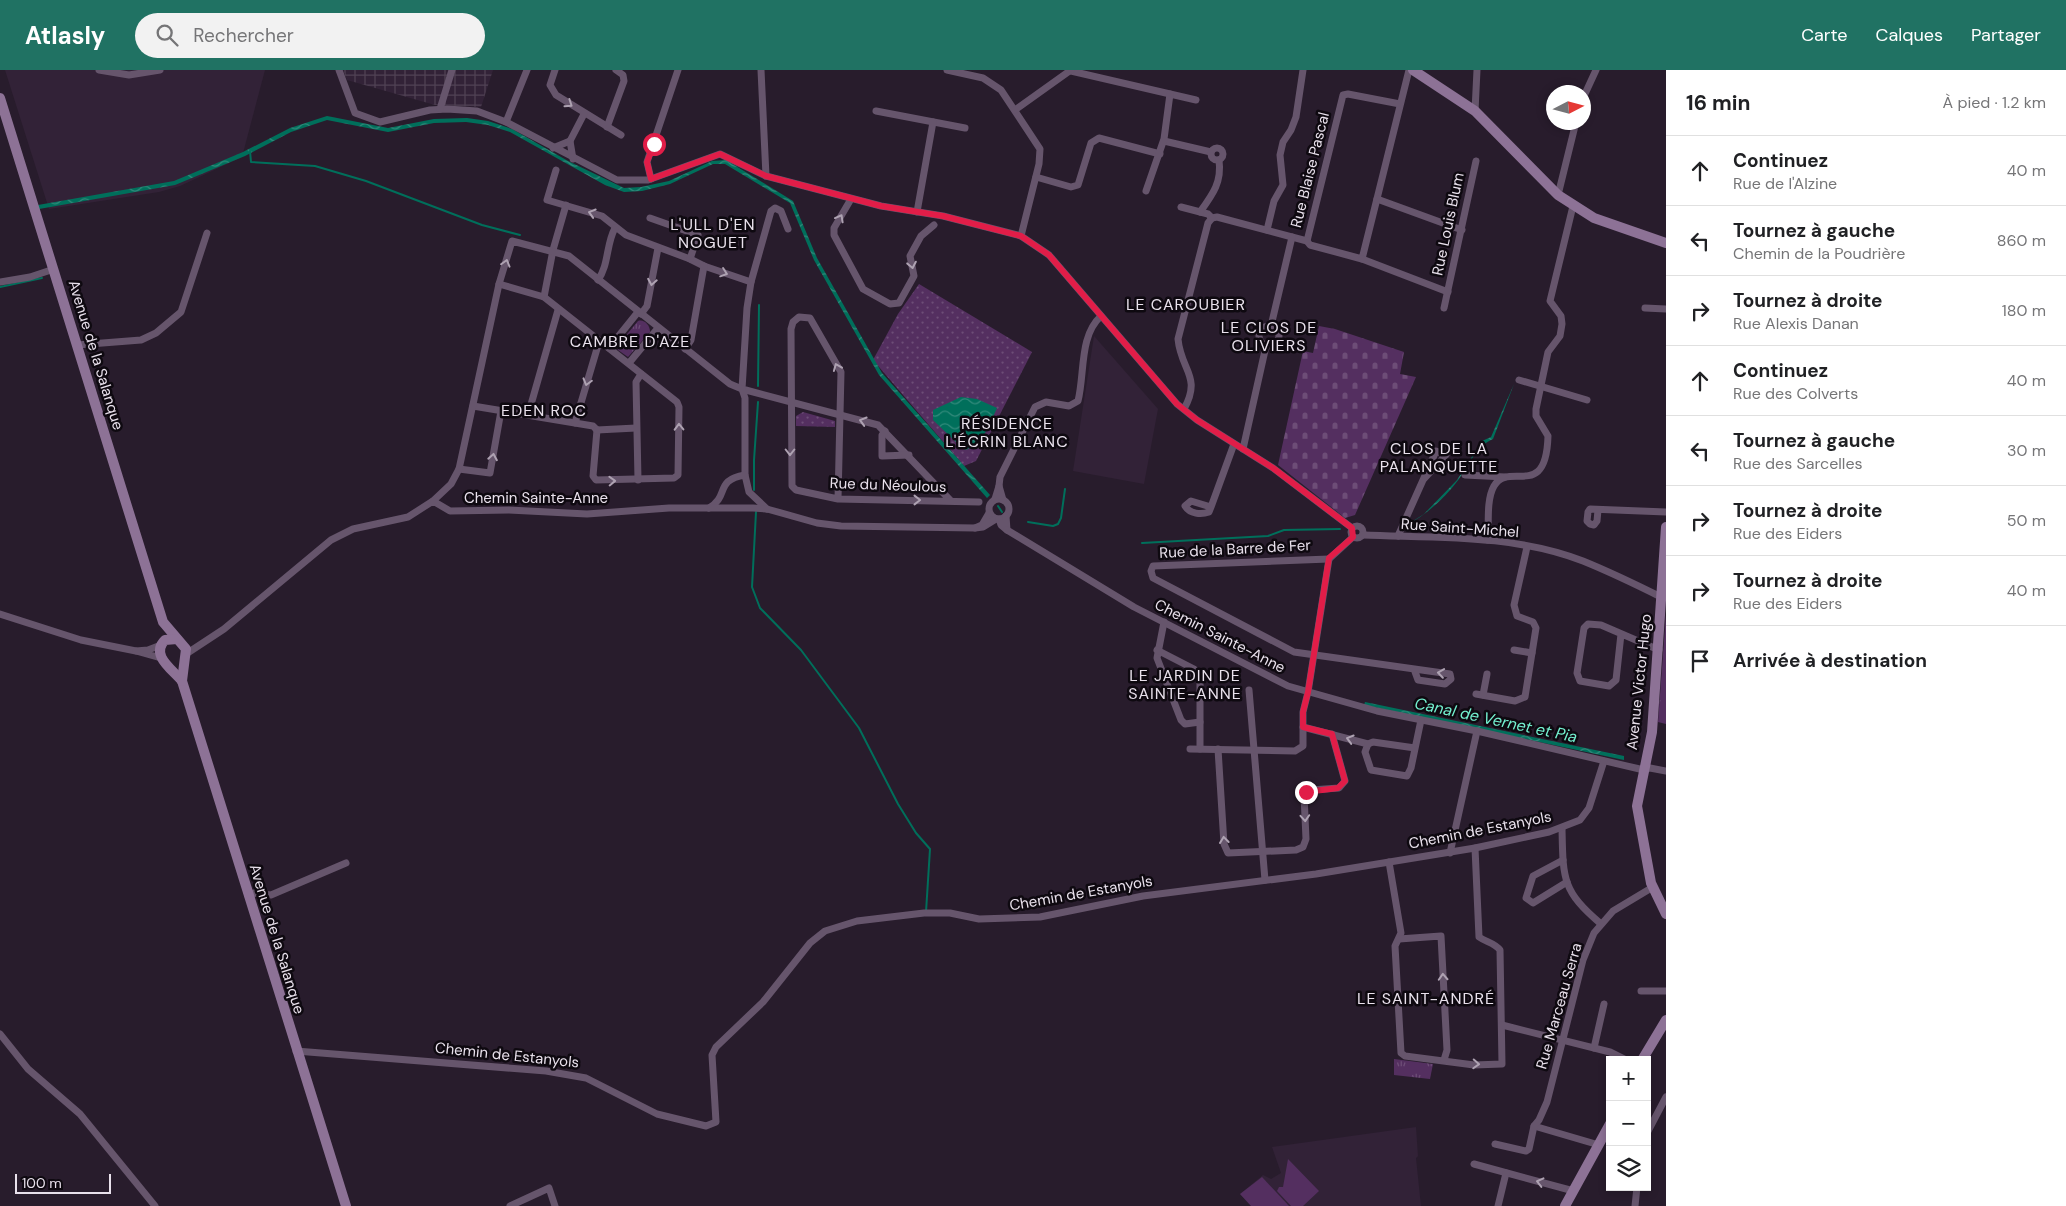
<!DOCTYPE html>
<html lang="fr">
<head>
<meta charset="utf-8">
<style>
	body { margin:0; font-family:"DM Sans",sans-serif; background:#f2f2f2; color:#202124 }
	.controls { position:absolute; right:15px; bottom:15px; display:grid; overflow:hidden; border-radius:0px; box-shadow:0 2px 8px #0003 }
	.controls button { width:45px; height:45px; display:grid; place-items:center; padding:0; border:0; border-bottom:1px solid #e0e0e0; background:#fff; color:#202124; font:25px sans-serif }
	.compass { position:absolute; left:1546px; top:15px; width:45px; height:45px; border-radius:50%; background:#fff; box-shadow:0 2px 8px #0003; rotate:84deg }
	.scale { position:absolute; left:15px; bottom:12px; width:96px; box-sizing:border-box; padding-left:5px; border:2px solid #e9e1ec; border-top:0; font-size:14px; line-height:18px; white-space:nowrap; color:#e9e1ec; -webkit-text-stroke:4px #0e0910; paint-order:stroke }
	.stop { position:absolute; width:15px; height:15px; margin:-11px; border:4px solid #e11d48; border-radius:50%; background:#fff }
	.stop.end { background:#e11d48; border-color:#fff; box-shadow:0 1px 5px #0008 }
	.list { margin:0; padding:0; list-style:none }
	h2 { display:flex; justify-content:space-between; align-items:center; height:65px; margin:0; padding:0 20px; font-size:21px }
	h2 small { font-size:16px; font-weight:400; color:#757577 }
	.list li { display:grid; grid-template-columns:32px 1fr auto; gap:15px; align-items:center; box-sizing:border-box; height:70px; padding:0 20px; border-top:1px solid #e0e0e0 }
	.list b { display:block; font-size:19px; white-space:nowrap }
	.list p { margin:0; font-size:16px; white-space:nowrap; color:#757577 }
	.list em { font-size:16px; font-style:normal; color:#757577 }
	.icon { flex:none; width:28px; height:28px; fill:none; stroke:currentColor; stroke-width:2; stroke-linecap:round; stroke-linejoin:round }
	.map { position:relative; flex:none; width:1666px; height:1136px; overflow:hidden }
	header { display:flex; align-items:center; gap:30px; box-sizing:border-box; height:70px; padding:0 25px; background:#207263; color:#fff }
	header strong { font-size:24px }
	nav { display:flex; gap:28px; margin-inline-start:auto; font-size:18px }
	.search { width:350px; height:45px; background:#f2f2f2; display:flex; align-items:center; gap:12px; box-sizing:border-box; padding:0 18px; border-radius:28px; color:#757577; font-size:19px }
	main { display:flex }
	aside { flex:1; background:#fff }
	.map>svg:first-child { display:block }
	.built { fill:#322237 }
	.industrial { fill:url(#industrial-grid) }
	.grass { fill:url(#grass-dots) }
	.cemetery { fill:url(#cemetery-stones) }
	.park { fill:url(#park-tufts) }
	.pitch { fill:#542f60 }
	.water { fill:url(#water-waves) }
	.lines { fill:none; stroke-linecap:round; stroke-linejoin:round }
	.stream { stroke:#006f5b; stroke-width:2 }
	.minor { stroke:#66556c; stroke-width:7 }
	.secondary { stroke:#8d7296; stroke-width:10 }
	.oneway { stroke:#aea2b2 }
	.route { stroke:#e11d48; stroke-width:6 }
	.labels { text-anchor:middle; dominant-baseline:central; stroke-width:5; stroke-linejoin:round; paint-order:stroke }
	.street-label { font-size:15px; fill:#e9e1ec; stroke:#0e0910 }
	.neighbourhood-label { font-size:16px; letter-spacing:1px; fill:#e9e1ec; stroke:#0e0910 }
	.water-label { font-size:16px; font-style:italic; fill:#74f1d0; stroke:#0e0910 }
</style>
</head>
<body>
<header>
<strong>Atlasly</strong>
<div class="search"><svg class="icon" aria-label="search" viewBox="0 0 24 24"><circle cx="10" cy="10" r="6"/><path d="M15 15l6 6"/></svg>Rechercher</div>
<nav><a>Carte</a><a>Calques</a><a>Partager</a></nav>
</header>
<main>
<div class="map">
<svg width="1666" height="1136" viewBox="0 0 1666 1136">
	<defs>
		<pattern id="industrial-grid" width="8" height="8" patternUnits="userSpaceOnUse" patternTransform="scale(1.25)"><rect width="8" height="8" fill="#322237"/><path d="M0 4h8M4 0v8" fill="none" stroke="#504254"/></pattern>
		<pattern id="grass-dots" width="8" height="8" patternUnits="userSpaceOnUse" patternTransform="scale(1.25)"><rect width="8" height="8" fill="#542f60"/><path d="M2 2h.1M6 6h.1" fill="none" stroke="#6d4d77" stroke-width="1.8" stroke-linecap="round"/></pattern>
		<pattern id="cemetery-stones" width="16" height="16" patternUnits="userSpaceOnUse" patternTransform="scale(1.25)"><rect width="16" height="16" fill="#542f60"/><path d="M2 7V4a2 2 0 0 1 4 0v3zM10 15v-3a2 2 0 0 1 4 0v3z" fill="#6d4d77"/></pattern>
		<pattern id="park-tufts" width="24" height="20" patternUnits="userSpaceOnUse" patternTransform="scale(1.25)"><rect width="24" height="20" fill="#542f60"/><path d="M3 7l-1-3M5 7V3M7 7l1-3M15 17l-1-3M17 17v-4M19 17l1-3" fill="none" stroke="#6d4d77"/></pattern>
		<pattern id="water-waves" width="16" height="10" patternUnits="userSpaceOnUse" patternTransform="scale(1.25)"><rect width="16" height="10" fill="#006f5b"/><path d="M0 5q4-4 8 0t8 0" fill="none" stroke="#328a7b"/></pattern>
	</defs>
	<rect width="100%" height="100%" fill="#281c2c"/>
	<g class="built">
		<polygon points="5,0 265,0 242,87 180,116 159,122 49,139"/>
		<polygon points="1094,266 1158,339 1144,414 1073,401"/>
		<polygon points="1416,1057 1418,1086 1416,1088 1421,1136 1251,1136 1240,1124 1263,1105 1271,1109 1281,1103 1272,1077"/>
	</g>
	<polygon class="industrial" points="343,0 493,0 481,37 435,35 347,10"/>
	<g class="grass">
		<polygon points="919,214 1032,282 976,391 964,396 873,290 898,244"/>
		<polygon points="803,342 835,351 835,357 796,356 796,346"/>
	</g>
	<polygon class="cemetery" points="1319,256 1335,259 1404,282 1400,304 1416,307 1355,445 1345,448 1278,395 1303,281 1313,283"/>
	<g class="park">
		<path d="M638,251C644,249 650,255 650,262L628,287L618,280V275Z"/>
		<polygon points="1666,544 1666,654 1658,652"/>
		<polygon points="1394,989 1433,994 1430,1009 1394,1005"/>
	</g>
	<g class="pitch">
		<polygon points="1288,1089 1319,1121 1303,1136 1291,1136 1277,1121 1279,1117 1283,1117"/>
		<polygon points="1262,1107 1289,1136 1251,1136 1240,1124"/>
	</g>
	<g class="water">
		<polygon points="327,46 388,58 434,49 467,48 488,51 512,59 568,91 624,118 641,117 669,111 712,91 726,90 793,131 817,188 882,303 990,425 987,428 879,305 814,190 790,133 725,94 713,94 670,114 642,121 624,122 605,115 510,62 488,55 466,52 434,53 388,62 327,50 291,62 245,86 175,115 39,139 38,135 174,111 243,82 290,58"/>
		<path d="M1514,314L1493,369C1476,376 1469,395 1459,409C1445,428 1427,444 1407,455L1424,444L1457,410L1482,371L1491,367Z"/>
		<path d="M961,327L977,329L997,338C989,356 985,370 966,380L961,377L933,350V340Z"/>
		<polygon points="1365,632 1624,686 1624,690 1364,635"/>
	</g>
	<g class="lines">
		<g class="stream">
			<polyline points="250,81 251,92 315,96 366,111 482,155 520,165"/>
			<polyline points="0,217 42,208"/>
			<polyline points="758,316 759,235"/>
			<polyline points="754,420 754,390 758,332"/>
			<polyline points="998,436 1002,442"/>
			<polyline points="756,442 752,517 760,538 801,580 859,658 898,734 916,763 930,779 926,842"/>
			<polyline points="1028,452 1053,456 1058,454 1061,448 1065,419"/>
			<polyline points="1142,473 1268,466 1284,460 1340,459"/>
		</g>
		<g class="minor">
			<polyline points="99,0 129,5 160,0"/>
			<polyline points="339,0 355,43 380,52 430,40 447,39 477,41 506,52 617,110 648,110 720,84 766,106 881,136 943,146 1021,166 1049,185 1177,334 1197,350 1273,398 1352,458"/>
			<polyline points="555,0 550,15 556,25 621,65"/>
			<polyline points="761,0 766,106"/>
			<polyline points="947,0 983,8 1001,20 1040,79 1039,94 1021,166"/>
			<polyline points="1071,1 1196,30"/>
			<polyline points="1584,26 1596,0"/>
			<polyline points="1400,34 1348,24 1343,25 1307,171 1310,175 1362,189 1409,0"/>
			<polyline points="440,39 452,0"/>
			<polyline points="1015,40 1071,0"/>
			<polyline points="876,41 965,58"/>
			<polyline points="1475,41 1477,0"/>
			<polyline points="506,52 527,0"/>
			<polyline points="607,57 624,11 623,5 616,0"/>
			<polyline points="1164,71 1211,82"/>
			<circle cx="1217" cy="84" r="6"/>
			<polyline points="553,78 570,71"/>
			<polyline points="573,89 570,71 584,44"/>
			<polyline points="556,100 547,130 602,146 626,165 690,189 704,196 751,212"/>
			<polyline points="1036,107 1071,117 1078,115 1091,73 1099,68 1160,84"/>
			<polyline points="651,109 647,92 678,0"/>
			<polyline points="1146,121 1164,69 1170,24"/>
			<polyline points="1558,125 1576,52"/>
			<polyline points="851,129 834,158 834,165 863,219 890,234 899,233 914,206 910,186 921,166 934,155"/>
			<polyline points="1377,129 1462,160"/>
			<polyline points="1181,137 1208,144 1212,148 1217,147 1307,171"/>
			<polyline points="917,142 933,52"/>
			<path d="M1200,142C1213,124 1222,112 1219,90"/>
			<polyline points="650,148 698,165 690,189"/>
			<polyline points="788,159 781,141 775,138 771,141 751,212 747,238 742,319 878,355 950,430"/>
			<polyline points="1267,160 1274,131 1283,115 1280,85 1283,72 1291,60 1296,47 1303,0"/>
			<polyline points="1362,189 1448,222"/>
			<path d="M598,210C609,195 606,174 615,158"/>
			<polyline points="0,212 30,207 54,199"/>
			<polyline points="499,214 544,227 677,332 679,337 678,405 674,408 596,410 593,406 597,360"/>
			<polyline points="544,227 553,180 566,135"/>
			<polyline points="1444,238 1476,91"/>
			<polyline points="1645,238 1666,239"/>
			<polyline points="641,244 647,236 658,178"/>
			<circle cx="1269" cy="266" r="10"/>
			<polyline points="1271,256 1292,167"/>
			<polyline points="77,275 141,270 156,263 181,242 207,163"/>
			<polyline points="609,278 638,242"/>
			<polyline points="685,279 691,270 704,196"/>
			<polyline points="629,293 658,258"/>
			<polyline points="1519,310 1587,330"/>
			<polyline points="473,336 593,356 597,360"/>
			<path d="M1184,339C1202,306 1181,301 1178,269L1208,153L1212,148"/>
			<polyline points="528,345 558,240"/>
			<polyline points="575,353 599,272"/>
			<polyline points="597,360 636,358"/>
			<polyline points="885,361 882,365 882,386 909,385"/>
			<polyline points="1243,379 1266,276"/>
			<polyline points="459,399 490,403 501,341"/>
			<polyline points="1465,405 1505,407"/>
			<polyline points="638,410 636,312 641,304"/>
			<path d="M999,416L1000,407L1035,337L1046,332L1069,336L1078,331C1085,303 1079,266 1101,246"/>
			<circle cx="999" cy="439" r="10"/>
			<polyline points="838,429 841,302 810,248 799,247 793,252 791,259 792,416 796,420 838,429 979,432"/>
			<polyline points="995,429 999,416 1003,430"/>
			<polyline points="433,431 451,414 459,399 499,214 512,171 569,186 730,314 742,319 745,328 745,405"/>
			<path d="M1211,437L1191,431L1185,436C1190,444 1201,445 1209,442L1211,437L1234,374"/>
			<path d="M709,438C730,426 714,410 745,405L749,422L767,439"/>
			<polyline points="1598,440 1597,451 1594,455 1590,454 1587,451 1588,442 1590,439 1666,442"/>
			<polyline points="989,443 982,455 975,458 983,457 996,449"/>
			<polyline points="999,449 1001,455 1007,460 1006,446"/>
			<circle cx="1357" cy="462" r="6"/>
			<polyline points="1007,460 1134,537 1288,616 1377,641 1477,661 1644,700 1650,698 1666,701"/>
			<path d="M1363,465C1435,468 1514,464 1583,491C1610,502 1637,515 1663,528"/>
			<polyline points="1398,466 1436,381 1446,385 1423,410"/>
			<path d="M1488,470C1489,454 1486,430 1494,416C1509,390 1546,432 1548,366L1536,346V339L1548,282L1560,266L1562,254L1561,246L1550,231L1573,136"/>
			<polyline points="1329,489 1153,496 1151,501 1153,508 1294,582 1450,604 1451,609 1445,614 1418,610 1414,599"/>
			<polyline points="0,544 81,570 136,581"/>
			<polyline points="1164,552 1157,588 1181,650 1185,654 1200,652"/>
			<polyline points="1621,564 1616,610 1609,616 1580,611 1577,603 1584,558 1588,554 1601,555 1659,580"/>
			<polyline points="1157,580 1194,599 1200,606 1200,679"/>
			<polyline points="1514,580 1532,583"/>
			<polyline points="186,584 224,559 331,470 353,459 408,447 433,431 450,441 509,440 587,444 669,438 753,438 767,439 817,453 841,456 975,458"/>
			<polyline points="161,588 136,581 148,580 161,575"/>
			<polyline points="1249,620 1265,810"/>
			<polyline points="1476,624 1515,631 1525,627 1536,558 1533,552 1517,546 1514,535 1527,477"/>
			<polyline points="1483,625 1487,604"/>
			<polyline points="1303,657 1368,674"/>
			<polyline points="1415,678 1373,672 1368,674 1365,682 1371,700 1407,706 1411,698 1421,650"/>
			<polyline points="1190,679 1295,681 1303,676 1303,642 1308,622 1329,489 1353,467"/>
			<polyline points="1218,679 1224,774 1228,783 1296,780 1303,777 1306,769 1304,725 1311,720 1339,718 1345,711 1332,664"/>
			<path d="M1562,758C1563,809 1562,821 1601,854"/>
			<polyline points="1450,783 1477,661"/>
			<polyline points="1563,790 1533,806 1526,828 1533,833 1567,812"/>
			<path d="M1389,792L1401,863L1395,876L1401,983L1405,986L1474,995L1502,994L1500,880C1495,873 1486,872 1479,867L1475,778"/>
			<polyline points="248,826 254,823 271,825 346,793"/>
			<polyline points="1399,869 1441,866 1447,980 1444,990"/>
			<polyline points="1641,921 1666,921"/>
			<polyline points="1502,955 1610,982 1626,990"/>
			<polyline points="0,964 28,999 80,1044 155,1136"/>
			<polyline points="1594,978 1604,934"/>
			<polyline points="296,981 546,1001 586,1008 657,1044 706,1056 716,1052 712,985 716,977 763,932 810,873 825,861 857,851 924,843 950,843 979,849 1040,847 1143,826 1316,804 1475,778 1549,762 1580,750 1589,738 1604,691"/>
			<polyline points="1534,1056 1599,1075"/>
			<polyline points="1647,1063 1666,1027"/>
			<polyline points="1495,1074 1526,1081 1529,1079 1534,1056 1539,1050 1547,1032 1583,890 1594,863 1613,841 1653,817"/>
			<polyline points="1474,1094 1570,1120 1575,1119"/>
			<polyline points="510,1136 549,1118 555,1136"/>
			<polyline points="1498,1136 1506,1103"/>
			<polyline points="1635,1136 1637,1117"/>
		</g>
		<g class="secondary">
			<polyline points="1413,0 1475,41 1558,125 1594,148 1666,173"/>
			<polyline points="0,28 163,552 186,579 182,611 346,1136"/>
			<polyline points="1666,457 1652,662 1637,736 1651,813 1666,844"/>
			<path d="M177,569L165,570C150,585 172,599 182,611"/>
			<polyline points="1642,990 1666,950"/>
			<polyline points="1565,1136 1610,1054"/>
		</g>
	</g>
	<defs><path id="oneway-chevron" d="M-2-3.5L2.5 0L-2 3.5" fill="none" stroke-width="1.6" stroke-linecap="round" stroke-linejoin="round" transform="scale(1.25)"/></defs>
	<g class="oneway">
		<use href="#oneway-chevron" transform="translate(569 34) rotate(34)"/>
		<use href="#oneway-chevron" transform="translate(592 143) rotate(-163)"/>
		<use href="#oneway-chevron" transform="translate(840 148) rotate(-61)"/>
		<use href="#oneway-chevron" transform="translate(506 193) rotate(-74)"/>
		<use href="#oneway-chevron" transform="translate(912 195) rotate(79)"/>
		<use href="#oneway-chevron" transform="translate(724 203) rotate(19)"/>
		<use href="#oneway-chevron" transform="translate(652 212) rotate(100)"/>
		<use href="#oneway-chevron" transform="translate(837 297) rotate(-112)"/>
		<use href="#oneway-chevron" transform="translate(587 312) rotate(106)"/>
		<use href="#oneway-chevron" transform="translate(863 351) rotate(-164)"/>
		<use href="#oneway-chevron" transform="translate(679 357) rotate(-91)"/>
		<use href="#oneway-chevron" transform="translate(790 382) rotate(90)"/>
		<use href="#oneway-chevron" transform="translate(493 387) rotate(-80)"/>
		<use href="#oneway-chevron" transform="translate(612 411) rotate(-2)"/>
		<use href="#oneway-chevron" transform="translate(917 430)"/>
		<use href="#oneway-chevron" transform="translate(1441 603) rotate(-172)"/>
		<use href="#oneway-chevron" transform="translate(1350 669) rotate(-164)"/>
		<use href="#oneway-chevron" transform="translate(1305 748) rotate(86)"/>
		<use href="#oneway-chevron" transform="translate(1224 770) rotate(-97)"/>
		<use href="#oneway-chevron" transform="translate(1443 907) rotate(-93)"/>
		<use href="#oneway-chevron" transform="translate(1476 994) rotate(3)"/>
		<use href="#oneway-chevron" transform="translate(1540 1112) rotate(-166)"/>
	</g>
	<g class="lines">
		<polyline class="route" points="654,74 647,92 651,109 720,84 766,106 881,136 943,146 1021,166 1049,185 1177,334 1197,350 1273,398 1352,458 1353,467 1329,488 1308,622 1303,642 1303,657 1332,664 1345,711 1338,718 1306,722"/>
	</g>
	<g class="labels">
		<g class="street-label">
			<text transform="translate(1310 100) rotate(-76)">Rue Blaise Pascal</text>
			<text transform="translate(1448 154) rotate(-78)">Rue Louis Blum</text>
			<text transform="translate(96 285) rotate(73)">Avenue de la Salanque</text>
			<text transform="translate(888 415) rotate(2)">Rue du Néoulous</text>
			<text x="536" y="428">Chemin Sainte-Anne</text>
			<text transform="translate(1460 458) rotate(4)">Rue Saint-Michel</text>
			<text transform="translate(1235 479) rotate(-3)">Rue de la Barre de Fer</text>
			<text transform="translate(1220 566) rotate(27)">Chemin Sainte-Anne</text>
			<text transform="translate(1639 612) rotate(-84)">Avenue Victor Hugo</text>
			<text transform="translate(1480 760) rotate(-11)">Chemin de Estanyols</text>
			<text transform="translate(1081 823) rotate(-10)">Chemin de Estanyols</text>
			<text transform="translate(277 869) rotate(73)">Avenue de la Salanque</text>
			<text transform="translate(1559 936) rotate(-74)">Rue Marceau Serra</text>
			<text transform="translate(507 985) rotate(6)">Chemin de Estanyols</text>
		</g>
		<g class="neighbourhood-label">
			<text x="713" y="154">L'ULL D'EN<tspan x="713" dy="18">NOGUET</tspan></text>
			<text x="1186" y="234">LE CAROUBIER</text>
			<text x="1269" y="257">LE CLOS DE<tspan x="1269" dy="18">OLIVIERS</tspan></text>
			<text x="630" y="271">CAMBRE D'AZE</text>
			<text x="544" y="340">EDEN ROC</text>
			<text x="1007" y="353">RÉSIDENCE<tspan x="1007" dy="18">L'ÉCRIN BLANC</tspan></text>
			<text x="1439" y="378">CLOS DE LA<tspan x="1439" dy="18">PALANQUETTE</tspan></text>
			<text x="1185" y="605">LE JARDIN DE<tspan x="1185" dy="18">SAINTE-ANNE</tspan></text>
			<text x="1426" y="928">LE SAINT-ANDRÉ</text>
		</g>
		<g class="water-label">
			<text transform="translate(1496 650) rotate(12)">Canal de Vernet et Pia</text>
		</g>
	</g>
</svg>
<div class="controls">
<button>+</button>
<button>−</button>
<button><svg class="icon" aria-label="layers" viewBox="0 0 24 24"><path d="M12 4l9 5-9 5-9-5zM3 14l9 5 9-5"/></svg></button>
</div>
<svg class="compass" viewBox="-18 -18 36 36"><path d="M0-13l5 13h-10z" fill="#e53935"/><path d="M0 13l5-13h-10z" fill="#757577"/></svg>
<div class="scale">100 m</div>
<div class="stop" style="left:654px;top:74px"></div>
<div class="stop end" style="left:1306px;top:722px"></div>
</div>
<aside>
<h2>16 min<small>À pied · 1.2 km</small></h2>
<ul class="list">
<li><svg class="icon" aria-label="ahead" viewBox="0 0 24 24"><path d="M12 20V5M6 11l6-6 6 6"/></svg><div><b>Continuez</b><p>Rue de l'Alzine</p></div><em>40 m</em></li>
<li><svg class="icon" aria-label="left" viewBox="0 0 24 24"><path d="M17 20v-9H6M10 6l-5 5 5 5"/></svg><div><b>Tournez à gauche</b><p>Chemin de la Poudrière</p></div><em>860 m</em></li>
<li><svg class="icon" aria-label="right" viewBox="0 0 24 24"><path d="M7 20v-9h11M14 6l5 5-5 5"/></svg><div><b>Tournez à droite</b><p>Rue Alexis Danan</p></div><em>180 m</em></li>
<li><svg class="icon" aria-label="ahead" viewBox="0 0 24 24"><path d="M12 20V5M6 11l6-6 6 6"/></svg><div><b>Continuez</b><p>Rue des Colverts</p></div><em>40 m</em></li>
<li><svg class="icon" aria-label="left" viewBox="0 0 24 24"><path d="M17 20v-9H6M10 6l-5 5 5 5"/></svg><div><b>Tournez à gauche</b><p>Rue des Sarcelles</p></div><em>30 m</em></li>
<li><svg class="icon" aria-label="right" viewBox="0 0 24 24"><path d="M7 20v-9h11M14 6l5 5-5 5"/></svg><div><b>Tournez à droite</b><p>Rue des Eiders</p></div><em>50 m</em></li>
<li><svg class="icon" aria-label="right" viewBox="0 0 24 24"><path d="M7 20v-9h11M14 6l5 5-5 5"/></svg><div><b>Tournez à droite</b><p>Rue des Eiders</p></div><em>40 m</em></li>
<li><svg class="icon" aria-label="arrive" viewBox="0 0 24 24"><path d="M6 21V4h12l-3 4 3 4H6"/></svg><div><b>Arrivée à destination</b></div></li>
</ul>
</aside>
</main>
</body>
</html>
